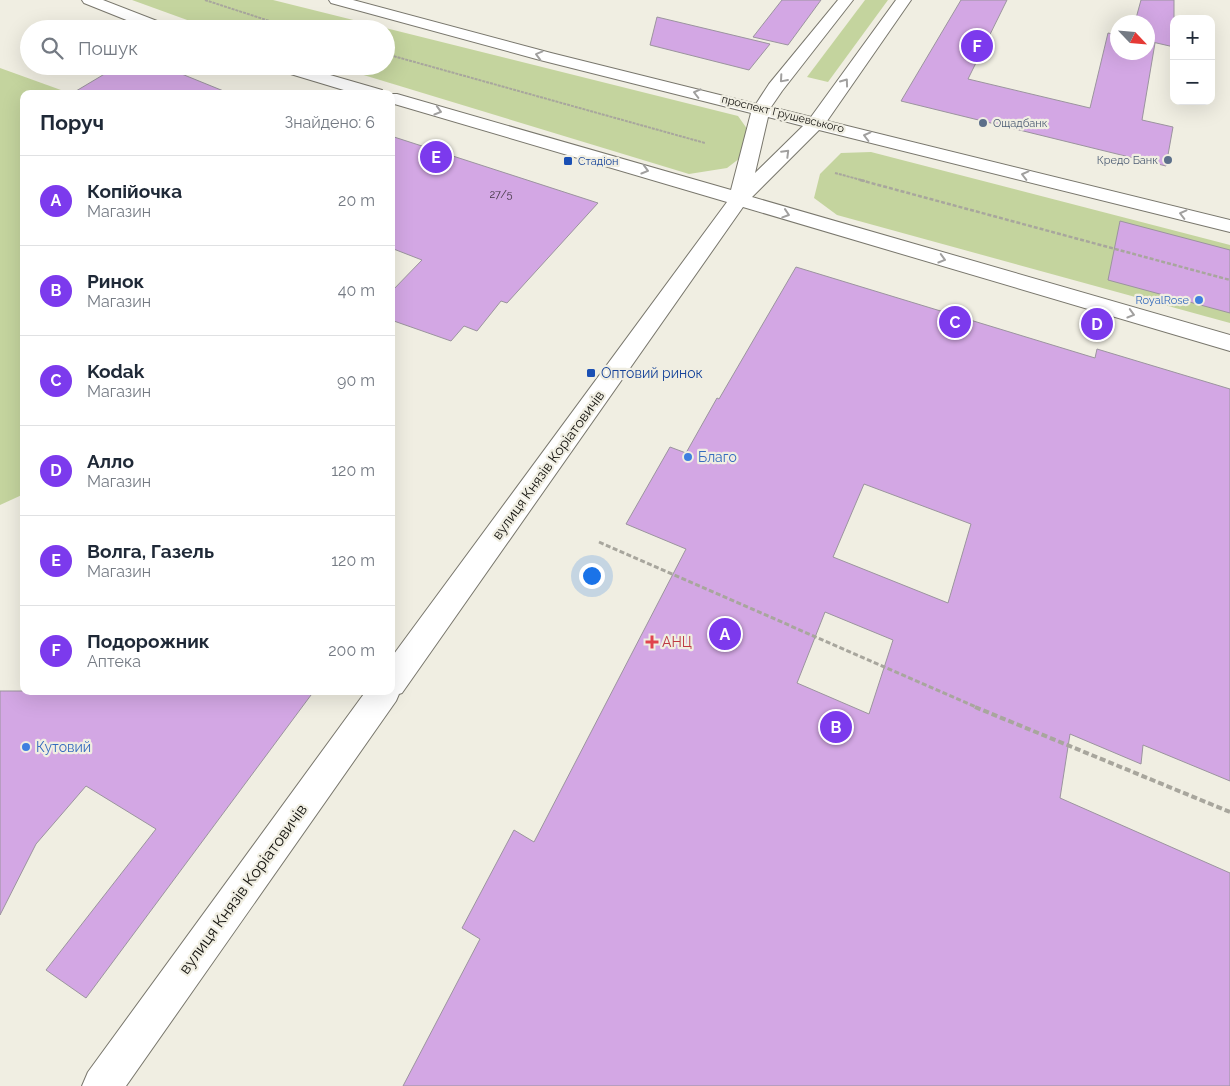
<!DOCTYPE html>
<html lang="uk">
<head>
<meta charset="utf-8">
<style>
	body { margin:0; font-family:Raleway,sans-serif; background:#f6f6f7; color:#1f2937 }
	.controls { position:absolute; right:15px; top:15px; display:grid; overflow:hidden; border-radius:10px; box-shadow:0 5px 20px #0002 }
	.controls button { width:45px; height:45px; display:grid; place-items:center; padding:0; border:0; border-bottom:1px solid #e0e1e3; background:#fff; color:#1f2937; font:25px sans-serif }
	.compass { position:absolute; left:1110px; top:15px; width:45px; height:45px; border-radius:50%; background:#fff; box-shadow:0 5px 20px #0002; rotate:116deg }
	.you { position:absolute; left:591px; top:575px; width:18px; height:18px; margin:-12px; border:4px solid #fff; border-radius:50%; background:#1a73e8; box-shadow:0 0 0 8px #1a73e833 }
	.badge { display:grid; place-items:center; width:32px; height:32px; border-radius:50%; background:#7c3aed; color:#fff; font-size:16px; font-weight:700 }
	.pin { position:absolute; translate:-50% -50%; border:2px solid #fff; box-shadow:0 1px 5px #0006 }
	.list { margin:0; padding:0; list-style:none }
	h2 { display:flex; justify-content:space-between; align-items:center; height:65px; margin:0; padding:0 20px; font-size:21px }
	h2 small { font-size:16px; font-weight:400; color:#747a83 }
	.list li { display:grid; grid-template-columns:32px 1fr auto; gap:15px; align-items:center; box-sizing:border-box; height:90px; padding:0 20px; border-top:1px solid #e0e1e3 }
	.list b { display:block; font-size:19px; white-space:nowrap }
	.list p { margin:0; font-size:16px; white-space:nowrap; color:#747a83 }
	.list em { font-size:16px; font-style:normal; color:#747a83 }
	.icon { flex:none; width:28px; height:28px; fill:none; stroke:currentColor; stroke-width:2; stroke-linecap:round; stroke-linejoin:round }
	.map { position:relative; flex:none; width:1230px; height:1086px; overflow:hidden }
	.search { position:absolute; background:#fff; box-shadow:0 5px 20px #0002; left:20px; top:20px; width:375px; height:55px; display:flex; align-items:center; gap:12px; box-sizing:border-box; padding:0 18px; border-radius:28px; color:#747a83; font-size:19px }
	.panel { position:absolute; background:#fff; box-shadow:0 5px 20px #0002; left:20px; top:90px; width:375px; height:605px; border-radius:10px }
	.map>svg:first-child { display:block }
	.green { fill:#c4d49e }
	.building { fill:#d3a7e4; stroke:#9b949e; fill-rule:evenodd }
	.lines { fill:none; stroke-linecap:round; stroke-linejoin:round }
	.secondary-casing { stroke:#79776d; stroke-width:2 }
	.path-far3 { stroke:#a8a69d; stroke-width:2; stroke-dasharray:3 1; stroke-linecap:butt }
	.path-far2 { stroke:#a8a69d; stroke-width:2.5; stroke-dasharray:4 2; stroke-linecap:butt }
	.path-far1 { stroke:#a8a69d; stroke-width:3; stroke-dasharray:5 2.5; stroke-linecap:butt }
	.path { stroke:#a8a69d; stroke-width:4; stroke-dasharray:6 3; stroke-linecap:butt }
	.secondary { fill:#fff; fill-rule:evenodd }
	.oneway { stroke:#a1a09f }
	.service-dot { fill:#5c6f8a; stroke:#f0eee2; stroke-width:2 }
	.transit-dot { fill:#1a4fb4; stroke:#f0eee2; stroke-width:2 }
	.shop-dot { fill:#3f7fe0; stroke:#f0eee2; stroke-width:2 }
	.health-dot { fill:#e0444e; stroke:#f0eee2; stroke-width:2 }
	.labels { text-anchor:middle; dominant-baseline:central; stroke-width:4.5; stroke-linejoin:round; paint-order:stroke }
	.far-street-label { font-size:11px; fill:#13120e; stroke:#f0eee2 }
	.far-service-label { font-size:11px; fill:#4e5e75; stroke:#f0eee2; text-anchor:start }
	.far-transit-label { font-size:11px; fill:#164399; stroke:#f0eee2; text-anchor:start }
	.number-label { font-size:11px; fill:#433744 }
	.far-shop-label { font-size:11px; fill:#366cbe; stroke:#f0eee2; text-anchor:end }
	.transit-label { font-size:14px; fill:#164399; stroke:#f0eee2; text-anchor:start }
	.shop-label { font-size:14px; fill:#366cbe; stroke:#f0eee2; text-anchor:start }
	.street-label { font-size:14px; fill:#13120e; stroke:#f0eee2 }
	.health-label { font-size:14px; fill:#be3a42; stroke:#f0eee2; text-anchor:start }
	.near-street-label { font-size:16px; fill:#13120e; stroke:#f0eee2 }
</style>
</head>
<body>
<div class="map">
<svg width="1230" height="1086" viewBox="0 0 1230 1086">
	<rect width="100%" height="100%" fill="#f0eee2"/>
	<g class="green">
		<polygon points="132,0 273,0 738,116 750,133 748,152 727,168 689,174 334,66 386,66 386,29 212,29"/>
		<polygon points="865,0 888,0 828,82 807,77"/>
		<polygon points="0,68 72,94 24,94 24,494 0,505"/>
		<polygon points="871,152 1230,245 1230,323 837,215 814,198 820,174 841,153"/>
	</g>
	<g class="building">
		<polygon points="782,0 821,0 788,45 753,37"/>
		<polygon points="961,0 1007,0 968,79 1090,108 1108,33 1118,35 1118,52 1148,52 1148,41 1155,43 1142,120 1173,127 1166,166 901,101"/>
		<polygon points="1141,0 1174,0 1174,47 1148,41 1148,22 1135,22"/>
		<polygon points="657,17 770,44 749,70 650,45"/>
		<polygon points="118,66 162,66 226,92 226,94 71,94"/>
		<polygon points="391,136 598,203 507,303 501,301 477,331 464,326 451,341 391,320 391,292 422,260 391,248"/>
		<polygon points="1120,221 1230,250 1230,313 1108,280"/>
		<path d="M796,267L1095,358L1097,349L1230,389V781L1143,745L1141,764L1070,734L1060,798L1230,873V1086H403L480,939L462,928L514,830L534,842L686,549L626,524L670,447L686,453L717,398L719,399ZM864,484L971,524L948,603L833,557ZM825,612L893,640L869,714L797,683Z"/>
		<polygon points="0,691 314,691 86,998 46,970 156,829 86,786 36,844 0,915"/>
	</g>
	<g class="lines">
		<g class="secondary-casing">
			<g id="secondary">
				<polygon points="82,0 103,0 170,26 172,29 149,29 84,3"/>
				<path d="M329,0H353L551,53L756,104L769,84L838,0H853L782,91L771,107L811,117L896,0H911L827,121L1230,220V232L819,130L752,197L1230,335V351L743,207L402,693L399,694L396,701L126,1086H82L88,1072L366,691H391V658L727,202L391,103V94H387H397L731,190L751,113L540,60L331,3ZM768,117L803,126L755,173Z"/>
				<polygon points="272,66 299,66 382,90 384,94 357,94 274,69"/>
			</g>
		</g>
		<g class="path-far3">
			<polyline points="205,0 294,29"/>
			<polyline points="386,54 705,143"/>
			<polyline points="835,173 865,181"/>
		</g>
		<polyline class="path-far2" points="860,180 1230,280"/>
		<polyline class="path-far1" points="599,542 978,708"/>
		<polyline class="path" points="975,707 1230,812"/>
		<use href="#secondary" class="secondary"/>
	</g>
	<defs><path id="oneway-chevron" d="M-2-3.5L2.5 0L-2 3.5" fill="none" stroke-width="1.6" stroke-linecap="round" stroke-linejoin="round" transform="scale(1.25)"/></defs>
	<g class="oneway">
		<use href="#oneway-chevron" transform="translate(539 55) rotate(-165)"/>
		<use href="#oneway-chevron" transform="translate(783 79) rotate(131)"/>
		<use href="#oneway-chevron" transform="translate(845 82) rotate(-54)"/>
		<use href="#oneway-chevron" transform="translate(697 93) rotate(-166)"/>
		<use href="#oneway-chevron" transform="translate(438 111) rotate(16)"/>
		<use href="#oneway-chevron" transform="translate(867 136) rotate(-166)"/>
		<use href="#oneway-chevron" transform="translate(786 153) rotate(-45)"/>
		<use href="#oneway-chevron" transform="translate(645 170) rotate(16)"/>
		<use href="#oneway-chevron" transform="translate(1025 175) rotate(-166)"/>
		<use href="#oneway-chevron" transform="translate(786 214) rotate(18)"/>
		<use href="#oneway-chevron" transform="translate(1183 214) rotate(-166)"/>
		<use href="#oneway-chevron" transform="translate(942 259) rotate(16)"/>
		<use href="#oneway-chevron" transform="translate(1131 314) rotate(16)"/>
	</g>
	<g class="service-dot">
		<circle cx="983" cy="123" r="5"/>
		<circle cx="1168" cy="160" r="5"/>
	</g>
	<g class="transit-dot">
		<rect x="563" y="156" width="10" height="10" rx="2.5"/>
		<rect x="586" y="368" width="10" height="10" rx="2.5"/>
	</g>
	<g class="shop-dot">
		<circle cx="1199" cy="300" r="5"/>
		<circle cx="688" cy="457" r="5"/>
		<circle cx="26" cy="747" r="5"/>
	</g>
	<path class="health-dot" d="M649.5 634.5h5v5h5v5h-5v5h-5v-5h-5v-5h5z"/>
	<g class="labels">
		<g class="far-street-label">
			<text transform="translate(783 114) rotate(14)">проспект Грушевського</text>
		</g>
		<g class="far-service-label">
			<text x="993" y="123">Ощадбанк</text>
			<text x="1158" y="160" text-anchor="end">Кредо Банк</text>
		</g>
		<g class="far-transit-label">
			<text x="578" y="161">Стадіон</text>
		</g>
		<g class="number-label">
			<text x="501" y="194">27/5</text>
		</g>
		<g class="far-shop-label">
			<text x="1189" y="300">RoyalRose</text>
		</g>
		<g class="transit-label">
			<text x="601" y="373">Оптовий ринок</text>
		</g>
		<g class="shop-label">
			<text x="698" y="457">Благо</text>
			<text x="36" y="747">Кутовий</text>
		</g>
		<g class="street-label">
			<text transform="translate(548 465) rotate(-54)">вулиця Князів Коріатовичів</text>
		</g>
		<g class="health-label">
			<text x="662" y="642">АНЦ</text>
		</g>
		<g class="near-street-label">
			<text transform="translate(243 889) rotate(-54)">вулиця Князів Коріатовичів</text>
		</g>
	</g>
</svg>
<div class="controls">
<button>+</button>
<button>−</button>
</div>
<svg class="compass" viewBox="-18 -18 36 36"><path d="M0-13l5 13h-10z" fill="#e53935"/><path d="M0 13l5-13h-10z" fill="#747a83"/></svg>
<div class="you"></div>
<div class="pin badge" style="left:725px;top:634px">A</div>
<div class="pin badge" style="left:836px;top:727px">B</div>
<div class="pin badge" style="left:955px;top:322px">C</div>
<div class="pin badge" style="left:1097px;top:324px">D</div>
<div class="pin badge" style="left:436px;top:157px">E</div>
<div class="pin badge" style="left:977px;top:46px">F</div>
<div class="search"><svg class="icon" aria-label="search" viewBox="0 0 24 24"><circle cx="10" cy="10" r="6"/><path d="M15 15l6 6"/></svg>Пошук</div>
<section class="panel">
<h2>Поруч<small>Знайдено: 6</small></h2>
<ul class="list">
<li><span class="badge">A</span><div><b>Копійочка</b><p>Магазин</p></div><em>20 m</em></li>
<li><span class="badge">B</span><div><b>Ринок</b><p>Магазин</p></div><em>40 m</em></li>
<li><span class="badge">C</span><div><b>Kodak</b><p>Магазин</p></div><em>90 m</em></li>
<li><span class="badge">D</span><div><b>Алло</b><p>Магазин</p></div><em>120 m</em></li>
<li><span class="badge">E</span><div><b>Волга, Газель</b><p>Магазин</p></div><em>120 m</em></li>
<li><span class="badge">F</span><div><b>Подорожник</b><p>Аптека</p></div><em>200 m</em></li>
</ul>
</section>
</div>
</body>
</html>
